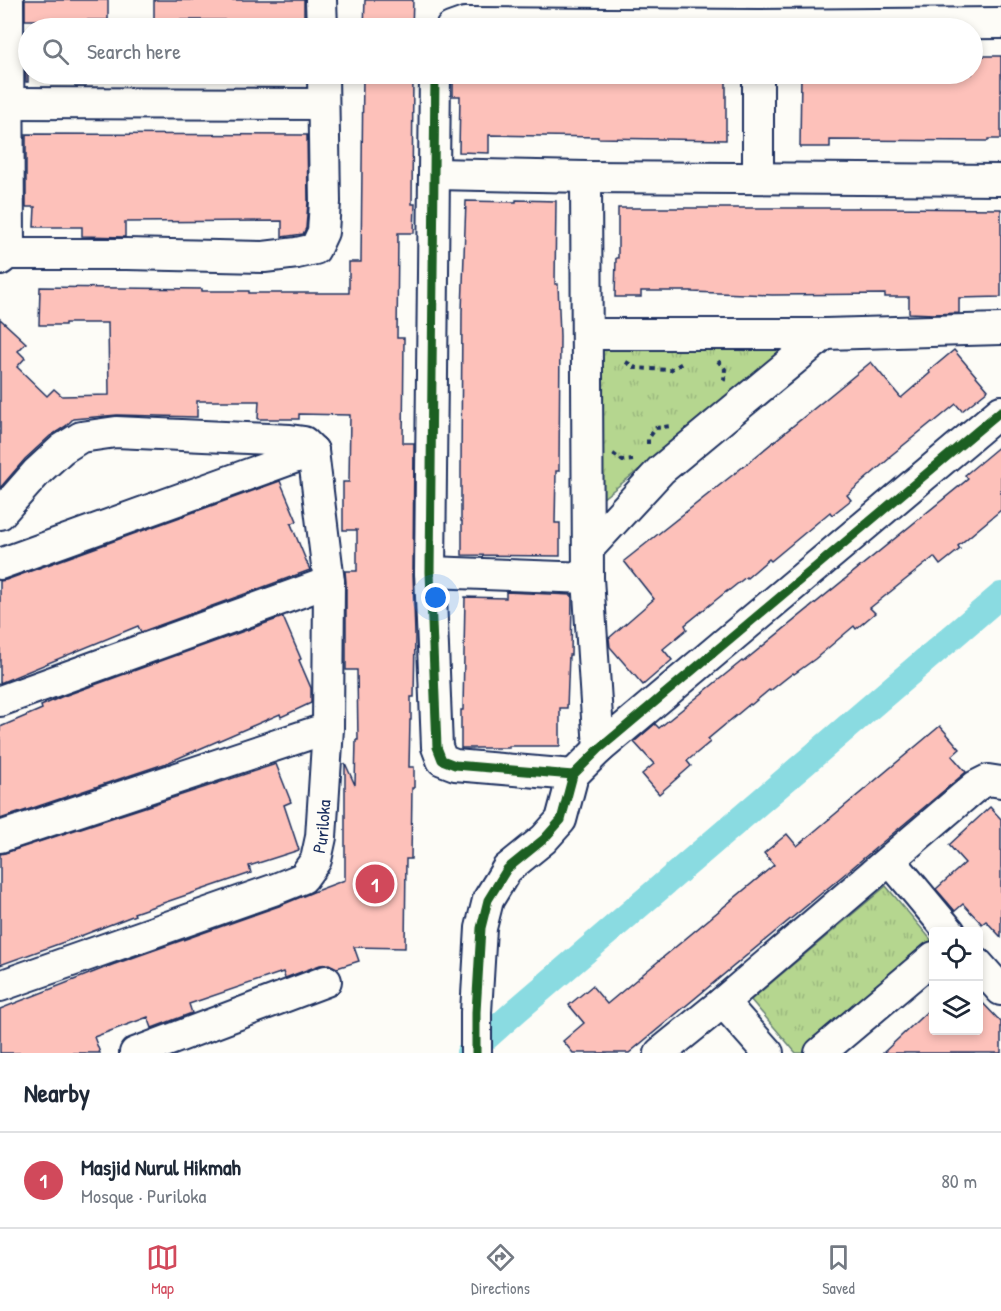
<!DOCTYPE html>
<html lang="en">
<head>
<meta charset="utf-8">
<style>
	body { margin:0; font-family:"Patrick Hand",sans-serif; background:#f6f6f7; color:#1f2937 }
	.controls { position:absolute; right:18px; bottom:18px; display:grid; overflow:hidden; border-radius:6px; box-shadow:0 3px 9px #0003 }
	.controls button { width:54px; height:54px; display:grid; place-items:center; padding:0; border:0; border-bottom:2px solid #e0e1e3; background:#fff; color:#1f2937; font:30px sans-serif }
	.you { position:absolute; left:436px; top:598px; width:21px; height:21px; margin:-15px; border:4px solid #fff; border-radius:50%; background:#1a73e8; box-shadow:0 0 0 9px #1a73e833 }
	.badge { display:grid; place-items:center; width:39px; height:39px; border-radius:50%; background:#d1495b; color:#fff; font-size:20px; font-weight:700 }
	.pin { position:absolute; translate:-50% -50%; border:3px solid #fff; box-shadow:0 2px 6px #0006 }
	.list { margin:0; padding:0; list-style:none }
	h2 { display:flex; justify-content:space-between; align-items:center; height:78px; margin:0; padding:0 24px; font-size:26px }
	h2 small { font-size:20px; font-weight:400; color:#747a83 }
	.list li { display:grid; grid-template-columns:39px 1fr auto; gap:18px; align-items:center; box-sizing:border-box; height:96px; padding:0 24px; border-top:2px solid #e0e1e3 }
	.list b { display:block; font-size:22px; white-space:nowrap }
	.list p { margin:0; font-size:20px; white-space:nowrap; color:#747a83 }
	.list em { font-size:20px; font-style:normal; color:#747a83 }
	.icon { flex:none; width:33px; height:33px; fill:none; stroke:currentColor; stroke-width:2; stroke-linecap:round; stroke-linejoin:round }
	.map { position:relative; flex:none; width:1001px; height:1053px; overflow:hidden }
	.search { position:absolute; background:#fff; box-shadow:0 3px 9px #0003; left:18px; right:18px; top:18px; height:66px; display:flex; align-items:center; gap:15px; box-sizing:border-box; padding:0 21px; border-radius:33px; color:#747a83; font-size:22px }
	.sheet { height:174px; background:#fff }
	nav { display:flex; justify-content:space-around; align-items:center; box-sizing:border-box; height:84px; border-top:2px solid #e0e1e3; background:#fff; font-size:16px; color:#747a83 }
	nav a { display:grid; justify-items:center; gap:3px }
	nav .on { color:#d1495b }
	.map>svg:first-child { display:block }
	.park { fill:url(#park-tufts); stroke:#688276; stroke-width:1.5 }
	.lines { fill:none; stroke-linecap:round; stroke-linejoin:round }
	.canal { stroke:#8adbe1; stroke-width:26 }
	.building { fill:#fdc1ba; stroke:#1b2f5e; stroke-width:1.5 }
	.minor-casing { stroke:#1b2f5e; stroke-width:34 }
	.path { stroke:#1b2f5e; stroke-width:4; stroke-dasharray:4.5 4.5; stroke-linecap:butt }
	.minor { stroke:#fdfcf7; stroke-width:30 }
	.cycleway-casing { stroke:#fdfcf7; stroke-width:13 }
	.cycleway { stroke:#1b5e20; stroke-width:9 }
	.labels { text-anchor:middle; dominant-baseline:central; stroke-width:4.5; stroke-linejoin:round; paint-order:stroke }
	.street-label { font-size:18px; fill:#1b2f5e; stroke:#fdfcf7 }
</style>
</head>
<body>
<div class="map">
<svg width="1001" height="1053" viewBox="0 0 1001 1053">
	<defs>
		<pattern id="park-tufts" width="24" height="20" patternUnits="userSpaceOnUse" patternTransform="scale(1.5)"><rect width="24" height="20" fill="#b5d68f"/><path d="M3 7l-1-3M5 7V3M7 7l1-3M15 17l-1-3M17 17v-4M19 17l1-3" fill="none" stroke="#9bb87e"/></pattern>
	</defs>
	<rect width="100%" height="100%" fill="#fdfcf7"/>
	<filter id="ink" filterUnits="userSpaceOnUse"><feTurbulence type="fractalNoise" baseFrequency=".0167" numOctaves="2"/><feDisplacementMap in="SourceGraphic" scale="12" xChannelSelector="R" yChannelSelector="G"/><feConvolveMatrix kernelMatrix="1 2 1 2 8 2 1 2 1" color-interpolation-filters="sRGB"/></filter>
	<g filter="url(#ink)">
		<g class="park">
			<polygon points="578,343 799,343 578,518"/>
			<polygon points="886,886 933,942 933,947 807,1053 796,1053 751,1000"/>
		</g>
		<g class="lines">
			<polyline class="canal" points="469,1053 516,1011 1001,595"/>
		</g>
		<g class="building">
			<rect x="25" y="0" width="83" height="20"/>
			<rect x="154" y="0" width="150" height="20"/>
			<polygon points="365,0 413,0 412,28 364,28"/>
			<polygon points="25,31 28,31 28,82 26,82"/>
			<polygon points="972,56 1001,56 1001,139 988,139 988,141 830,140 830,147 800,147 801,74 972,74"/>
			<polygon points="363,74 413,74 412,204 415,204 414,233 398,233 397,338 404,338 403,443 414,443 413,573 415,635 414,697 411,697 411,720 410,720 409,767 414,767 414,788 412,788 411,859 406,859 405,948 354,947 359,961 337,968 329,964 320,965 285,978 283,972 189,1004 192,1013 152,1028 148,1017 94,1037 100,1053 0,1053 0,1009 112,965 279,906 313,892 345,880 345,763 355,785 356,740 358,740 357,670 346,670 346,582 345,571 357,571 357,530 343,530 343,482 349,482 350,415 299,414 299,419 258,419 259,401 197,401 197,417 117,415 73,419 66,426 50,436 25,459 0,488 0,319 26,343 18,351 25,358 17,367 47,396 54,389 62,396 109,395 108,323 65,323 65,325 39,325 40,287 202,289 202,291 249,291 249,293 349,293 349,262 361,262"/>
			<polygon points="453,74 726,74 726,140 598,138 598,137 489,135 489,153 459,152 460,96 453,96"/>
			<polygon points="26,134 307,135 308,202 306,228 303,234 282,237 282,221 125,222 125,237 82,236 82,227 34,227 35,207 26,207"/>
			<polygon points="516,200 556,201 555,284 558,284 560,336 559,471 556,471 555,523 560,523 560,556 462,555 462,521 461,521 461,471 462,311 466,201 516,202"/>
			<polygon points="618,208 885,208 1001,209 1001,297 959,298 959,313 934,314 909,313 909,297 885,297 885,294 772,295 692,292 692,291 641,291 641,297 615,297 616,258 618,258"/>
			<polygon points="954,350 988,390 962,411 956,404 933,423 932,422 889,457 890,458 847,495 851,500 832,515 830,512 771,561 769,559 747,578 746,577 727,592 727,591 685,625 687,629 663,649 672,660 643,685 610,647 609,638 654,599 624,561 749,462 871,362 901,398 930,373 929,371"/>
			<polygon points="1001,445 1001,510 958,546 960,549 940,565 934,557 870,608 875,613 856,629 854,626 815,659 794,674 793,673 770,691 769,690 751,705 750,704 708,739 710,742 687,761 691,766 659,794 642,774 654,764 634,742 655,724 659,728 742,661 743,662 968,479 965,475"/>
			<polygon points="280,481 297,521 291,524 310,570 141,632 138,626 0,683 0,581 6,580"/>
			<polygon points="506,592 572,595 571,655 569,655 567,708 560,708 560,746 509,746 509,748 461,748 461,710 463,710 465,597 506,598"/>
			<polygon points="283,617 301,659 299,660 311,688 311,703 281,717 280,714 167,763 0,819 0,727 42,709 41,706 61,697"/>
			<polygon points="940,726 960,749 952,756 966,772 846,873 629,1053 573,1053 563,1041 584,1023 569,1005 592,986 607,1004 774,865 764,853 787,834 797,846"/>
			<polygon points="276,764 291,802 284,805 299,850 249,866 251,873 134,913 135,915 78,937 0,965 0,854 5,853"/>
			<polygon points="990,807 1001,819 1001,937 986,921 982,924 963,904 955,911 936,889 965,863 949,845"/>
			<polygon points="978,998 1001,1022 1001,1053 883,1053 933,1006 933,1030 978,1030"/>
		</g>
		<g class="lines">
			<g class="minor-casing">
				<g id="minor">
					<polyline points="321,0 322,28"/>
					<polyline points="451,28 465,23 757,25 1001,23"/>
					<polyline points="435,74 430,572 437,747 442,760 455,765 573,775"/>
					<polyline points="758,74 758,177"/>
					<polyline points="0,103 323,104"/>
					<polyline points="435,174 586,177 1001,180"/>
					<polyline points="586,177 588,578 599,749"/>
					<polyline points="0,254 126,254 264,257 297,253 315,249 323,232 325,202 323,74"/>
					<polyline points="0,260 9,253 8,0"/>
					<polyline points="587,334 825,334 1001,329"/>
					<polyline points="0,514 37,472 62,449 81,437 116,432 290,440 304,442 313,451"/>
					<polyline points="588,549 661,470 825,334"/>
					<polyline points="0,564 313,451"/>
					<polyline points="430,572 588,578"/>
					<polyline points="0,701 329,582"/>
					<polyline points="0,837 328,728"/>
					<polyline points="890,860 950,932"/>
					<polyline points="978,964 1001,990"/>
					<path id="s1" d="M0,986L273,890L303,878L316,860L321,837L328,728L329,582L313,451"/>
					<polyline points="723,1002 768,1053"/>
					<polyline points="135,1053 326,981"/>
					<polyline points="476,1053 476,1012 481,928 488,900 507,869 544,839 561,820 573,775 599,749 1001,411"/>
					<polyline points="660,1053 723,1002 976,786 988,780 1001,782"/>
					<polyline points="820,1053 934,957"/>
				</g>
			</g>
			<g class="path">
				<polyline points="718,361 725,369 724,380 722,383"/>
				<polyline points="626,362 636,368 670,370 684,362"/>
				<polyline points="648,444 648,439 656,428 671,426"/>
				<polyline points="613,454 623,461 633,460"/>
			</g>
			<use href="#minor" class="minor"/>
			<g class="cycleway-casing">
				<g id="cycleway">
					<polyline points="435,74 430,572 437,747 442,760 455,765 573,775"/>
					<polyline points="476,1053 476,1012 481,928 488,900 507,869 544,839 561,820 573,775 599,749 1001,411"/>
				</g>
			</g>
			<use href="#cycleway" class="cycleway"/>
		</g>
	</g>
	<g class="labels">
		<g class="street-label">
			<text stroke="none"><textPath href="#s1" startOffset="378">Puriloka</textPath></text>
		</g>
	</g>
</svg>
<div class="controls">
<button><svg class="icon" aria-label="locate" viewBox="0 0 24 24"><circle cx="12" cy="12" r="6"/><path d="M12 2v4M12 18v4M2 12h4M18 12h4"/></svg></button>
<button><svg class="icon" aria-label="layers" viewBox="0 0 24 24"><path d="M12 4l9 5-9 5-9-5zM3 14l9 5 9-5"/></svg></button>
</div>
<div class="you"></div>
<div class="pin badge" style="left:375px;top:884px">1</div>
<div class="search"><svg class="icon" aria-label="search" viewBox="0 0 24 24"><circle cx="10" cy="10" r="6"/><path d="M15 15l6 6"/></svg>Search here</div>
</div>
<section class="sheet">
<h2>Nearby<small></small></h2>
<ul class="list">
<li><span class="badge">1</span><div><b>Masjid Nurul Hikmah</b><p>Mosque · Puriloka</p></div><em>80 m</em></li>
</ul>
</section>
<nav>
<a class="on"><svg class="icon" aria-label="map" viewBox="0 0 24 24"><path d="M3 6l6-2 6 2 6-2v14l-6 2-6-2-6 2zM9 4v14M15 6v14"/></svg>Map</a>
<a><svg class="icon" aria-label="directions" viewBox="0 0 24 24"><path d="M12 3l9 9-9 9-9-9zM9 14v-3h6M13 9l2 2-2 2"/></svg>Directions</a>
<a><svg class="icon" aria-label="saved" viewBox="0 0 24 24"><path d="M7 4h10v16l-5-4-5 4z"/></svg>Saved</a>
</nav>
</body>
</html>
